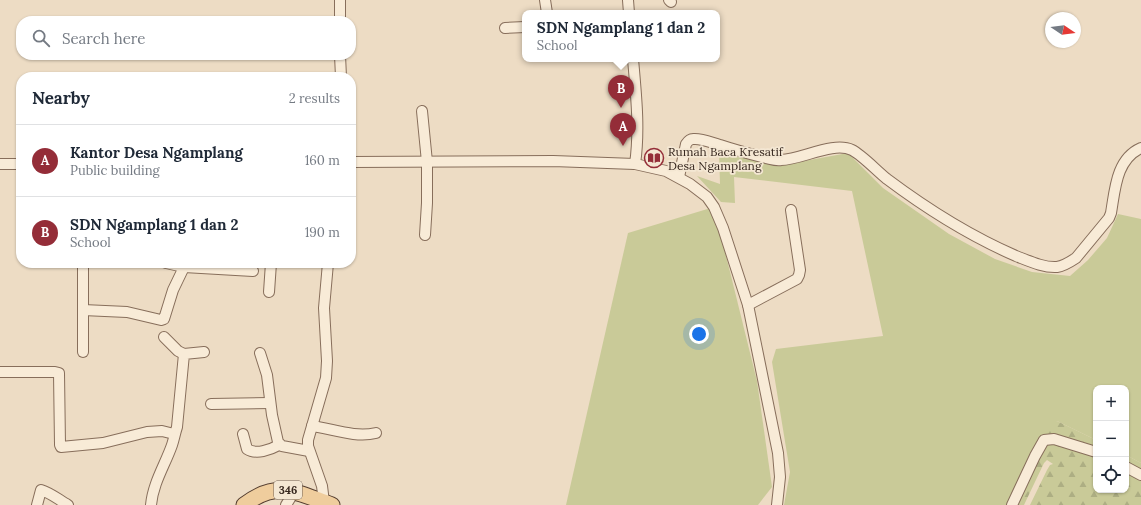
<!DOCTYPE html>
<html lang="en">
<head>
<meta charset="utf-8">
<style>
	body { margin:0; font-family:Lora,serif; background:#f6f6f7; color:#1f2937 }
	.controls { position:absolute; right:12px; bottom:12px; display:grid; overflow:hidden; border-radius:8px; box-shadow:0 1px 3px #0004 }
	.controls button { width:36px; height:36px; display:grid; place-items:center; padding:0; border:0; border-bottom:1px solid #e0e1e3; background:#fff; color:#1f2937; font:20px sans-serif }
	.compass { position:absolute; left:1045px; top:12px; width:36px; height:36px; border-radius:50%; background:#fff; box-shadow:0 1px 3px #0004; rotate:103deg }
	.you { position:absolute; left:699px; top:334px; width:14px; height:14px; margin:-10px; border:3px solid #fff; border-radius:50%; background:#1a73e8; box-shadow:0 0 0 6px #1a73e833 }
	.badge { display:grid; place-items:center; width:26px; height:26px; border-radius:50%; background:#942d38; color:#fff; font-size:13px; font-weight:700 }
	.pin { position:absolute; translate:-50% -33px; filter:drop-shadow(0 1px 2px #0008) }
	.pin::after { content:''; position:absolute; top:21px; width:14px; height:12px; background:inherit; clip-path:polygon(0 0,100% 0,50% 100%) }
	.popup { position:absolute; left:522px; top:10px; width:198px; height:52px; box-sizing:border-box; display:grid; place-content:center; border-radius:8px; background:#fff; filter:drop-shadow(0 1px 3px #0005); font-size:13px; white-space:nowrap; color:#747a83 }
	.popup b { font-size:15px; color:#1f2937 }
	.popup::after { content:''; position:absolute; left:50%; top:100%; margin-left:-8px; border:8px solid transparent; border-top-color:#fff }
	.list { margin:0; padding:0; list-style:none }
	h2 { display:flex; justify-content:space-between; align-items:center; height:52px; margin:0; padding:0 16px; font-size:17px }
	h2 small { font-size:13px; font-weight:400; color:#747a83 }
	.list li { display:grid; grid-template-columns:26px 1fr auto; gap:12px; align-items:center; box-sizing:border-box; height:72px; padding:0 16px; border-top:1px solid #e0e1e3 }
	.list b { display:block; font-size:15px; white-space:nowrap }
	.list p { margin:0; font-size:13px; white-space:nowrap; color:#747a83 }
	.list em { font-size:13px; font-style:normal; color:#747a83 }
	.icon { flex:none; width:22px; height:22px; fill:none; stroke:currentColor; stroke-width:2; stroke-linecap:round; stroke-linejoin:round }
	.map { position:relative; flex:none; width:1141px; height:505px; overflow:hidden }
	.search { position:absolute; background:#fff; box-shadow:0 1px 3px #0004; left:16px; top:16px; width:340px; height:44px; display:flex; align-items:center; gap:10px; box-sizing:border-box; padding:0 14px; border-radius:16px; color:#747a83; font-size:15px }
	.panel { position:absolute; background:#fff; box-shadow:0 1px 3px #0004; left:16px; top:72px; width:340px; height:196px; border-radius:16px }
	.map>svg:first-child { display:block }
	.grass { fill:#c9ca98 }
	.forest { fill:url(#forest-firs) }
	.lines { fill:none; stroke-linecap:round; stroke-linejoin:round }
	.street-casing { stroke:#876e5b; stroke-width:12 }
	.primary-casing { stroke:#543d2f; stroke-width:17 }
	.street { stroke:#f8ebd7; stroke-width:10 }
	.primary { stroke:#efcd9d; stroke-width:15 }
	.labels { text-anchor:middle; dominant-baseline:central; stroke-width:3.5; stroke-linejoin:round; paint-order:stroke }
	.shield { fill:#f4e7d3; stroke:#706155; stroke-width:1 }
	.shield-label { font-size:11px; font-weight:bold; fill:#37281f }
	.poi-label { font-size:12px; fill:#37281f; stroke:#f4e7d3; text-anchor:start }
</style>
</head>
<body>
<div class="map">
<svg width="1141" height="505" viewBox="0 0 1141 505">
	<defs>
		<pattern id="forest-firs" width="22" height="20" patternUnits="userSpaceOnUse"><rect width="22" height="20" fill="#c9ca98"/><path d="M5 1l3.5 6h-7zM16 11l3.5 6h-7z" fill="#adae83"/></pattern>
	</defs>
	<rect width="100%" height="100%" fill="#eddcc4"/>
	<g class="grass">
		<polygon points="719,152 768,164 782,165 848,153 883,188 949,234 995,259 1032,272 1070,276 1088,260 1107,238 1118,214 1141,219 1141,463 1126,455 1126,388 1096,388 1096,440 1057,421 1012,505 784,505 790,472 772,362 776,349 883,336 852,191 734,177 735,203 721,202 697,176 720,184"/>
		<polygon points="714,207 757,381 772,487 758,505 566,505 628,233"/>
	</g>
	<polygon class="forest" points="1057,421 1096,440 1096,490 1126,490 1126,455 1141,463 1141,505 1030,505 1047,470 1050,465 1053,464 1047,460 1044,463 1024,505 1012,505 1047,426"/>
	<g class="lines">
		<g class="street-casing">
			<g id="street">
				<polyline points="340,0 340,21"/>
				<polyline points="545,0 547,13"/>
				<polyline points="628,0 629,13"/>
				<polyline points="669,0 671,2"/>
				<polyline points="505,28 525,27"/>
				<polyline points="340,55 341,77"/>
				<path d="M633,59C636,94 640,129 635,164L666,171L690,184L707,197L714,207L723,228L748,305L778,453L780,477L777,505"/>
				<polyline points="422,111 427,162 427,203 425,235"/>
				<polyline points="351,162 553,161 635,164"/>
				<polyline points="0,164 21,164"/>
				<path d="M679,177L686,144C688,141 690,139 693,139C702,138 712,143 720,145C735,150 750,154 766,158C771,159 776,161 781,160C801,160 833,141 852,150C862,155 877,171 887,179C927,209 970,236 1016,256C1029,261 1044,268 1057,267C1064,266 1070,262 1076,258L1109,218L1111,213C1115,190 1116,159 1141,148"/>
				<polyline points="166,263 184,267 253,271"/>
				<polyline points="269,292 271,263"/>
				<polyline points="748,305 797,279 799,275 800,270 791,210"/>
				<polyline points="83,310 127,312 161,320 164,319 173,290 186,263"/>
				<polyline points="164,337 178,351 184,354"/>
				<polyline points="83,352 83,267"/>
				<polyline points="260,353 267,375 272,415 278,442 282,446 309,451"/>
				<polyline points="0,372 55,372 59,373 60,445 61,447 103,443 147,432 162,431 174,434"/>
				<polyline points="211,404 270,403"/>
				<path d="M312,426C333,429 355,438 376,433"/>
				<path d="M243,434L247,449C256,455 270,450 279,445"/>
				<polyline points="1126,467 1141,475"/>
				<polyline points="324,502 322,486 308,446 308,440 326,378 327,361 324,308 328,263"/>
				<path d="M37,505L41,490C51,493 59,500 68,505"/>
				<path d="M151,505C153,483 165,465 172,445C174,439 175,433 177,427L184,354L204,352"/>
				<polyline points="286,505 294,492"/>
				<polyline points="1012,505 1035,456 1044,440 1054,439 1096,452"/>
			</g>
		</g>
		<g class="primary-casing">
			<path id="primary" d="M244,505C278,479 297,493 332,505"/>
		</g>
		<use href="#street" class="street"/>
		<use href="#primary" class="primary"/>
	</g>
	<defs>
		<g id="library-ring" transform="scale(1)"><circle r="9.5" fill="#f4e7d3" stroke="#942d38" stroke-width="1.5"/><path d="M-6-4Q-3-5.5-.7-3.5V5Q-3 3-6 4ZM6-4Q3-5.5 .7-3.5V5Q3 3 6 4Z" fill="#942d38"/></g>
	</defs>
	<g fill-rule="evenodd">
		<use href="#library-ring" x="654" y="158"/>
	</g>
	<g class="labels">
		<rect class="shield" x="274" y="481" width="28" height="18" rx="3"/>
		<g class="shield-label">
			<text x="288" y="490">346</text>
		</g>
		<g class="poi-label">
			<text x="668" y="151">Rumah Baca Kresatif<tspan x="668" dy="14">Desa Ngamplang</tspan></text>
		</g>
	</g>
</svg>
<div class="controls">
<button>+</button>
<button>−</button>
<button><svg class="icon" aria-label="locate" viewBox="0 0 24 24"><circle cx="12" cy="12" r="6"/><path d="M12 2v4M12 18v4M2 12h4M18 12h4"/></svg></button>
</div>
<svg class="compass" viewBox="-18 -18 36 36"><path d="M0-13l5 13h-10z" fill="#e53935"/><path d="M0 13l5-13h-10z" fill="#747a83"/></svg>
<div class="you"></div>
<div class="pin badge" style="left:623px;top:146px">A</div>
<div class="pin badge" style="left:621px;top:108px">B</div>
<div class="popup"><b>SDN Ngamplang 1 dan 2</b>School</div>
<div class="search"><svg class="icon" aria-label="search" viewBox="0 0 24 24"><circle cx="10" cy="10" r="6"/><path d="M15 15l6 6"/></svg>Search here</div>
<section class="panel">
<h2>Nearby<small>2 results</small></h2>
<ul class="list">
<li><span class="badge">A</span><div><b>Kantor Desa Ngamplang</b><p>Public building</p></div><em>160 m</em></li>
<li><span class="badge">B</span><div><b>SDN Ngamplang 1 dan 2</b><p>School</p></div><em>190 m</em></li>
</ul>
</section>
</div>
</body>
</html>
